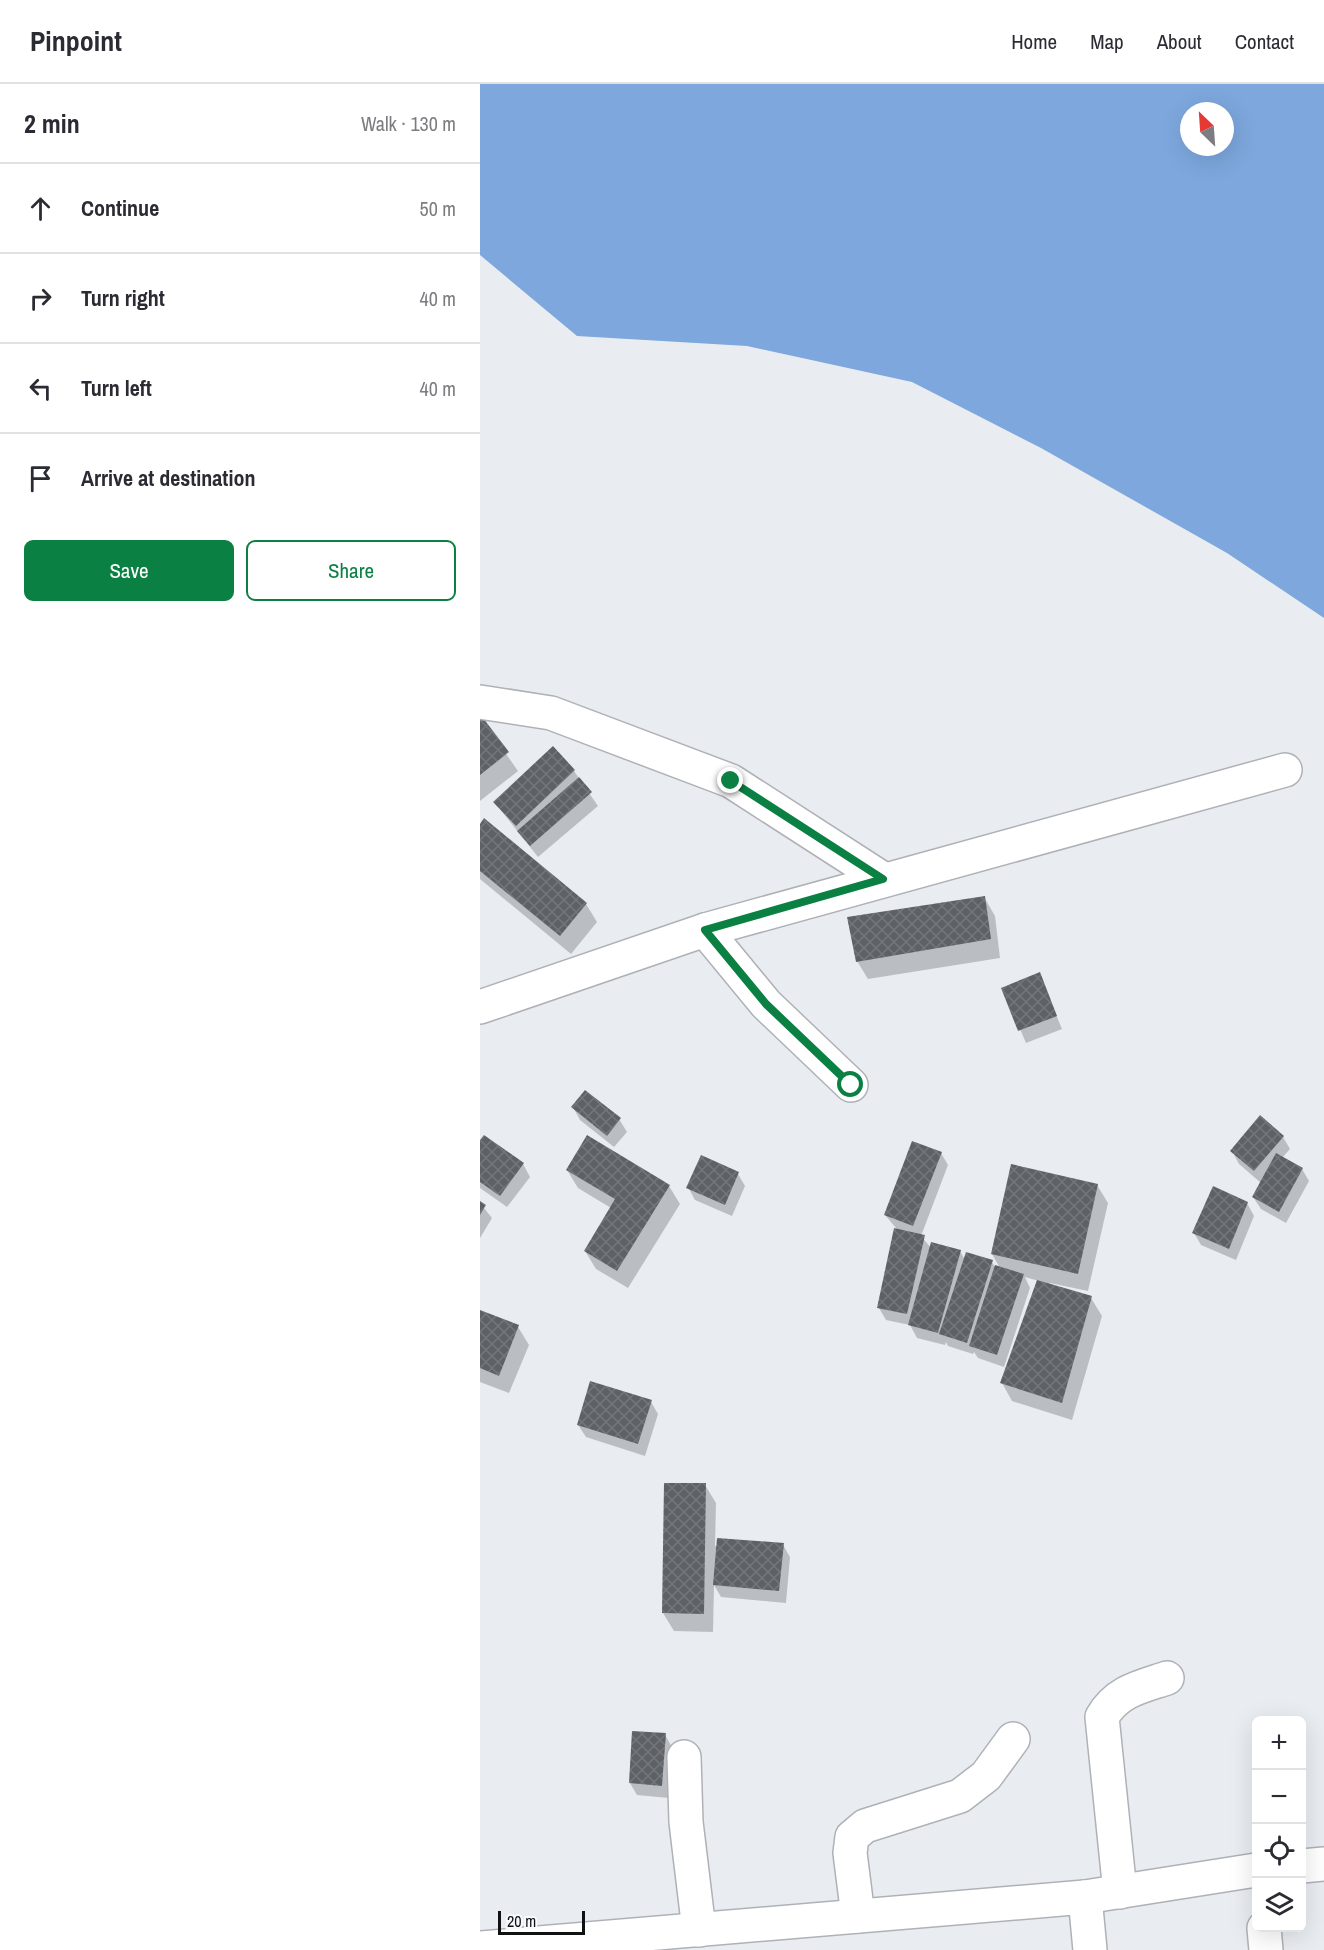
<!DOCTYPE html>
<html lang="en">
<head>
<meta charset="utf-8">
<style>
	body { margin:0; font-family:"Archivo Narrow",sans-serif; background:#f7f7f7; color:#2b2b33 }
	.controls { position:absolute; right:18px; bottom:18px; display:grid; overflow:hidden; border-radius:9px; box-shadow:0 6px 24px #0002 }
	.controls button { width:54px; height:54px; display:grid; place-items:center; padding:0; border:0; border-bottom:2px solid #e1e1e2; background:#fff; color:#2b2b33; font:30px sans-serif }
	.compass { position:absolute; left:700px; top:18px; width:54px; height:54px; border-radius:50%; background:#fff; box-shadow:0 6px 24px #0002; rotate:335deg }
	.scale { position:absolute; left:18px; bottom:15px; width:87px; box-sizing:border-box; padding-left:6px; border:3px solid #101113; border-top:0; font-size:16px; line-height:21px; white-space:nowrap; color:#101113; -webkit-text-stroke:4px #f7fafe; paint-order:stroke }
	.stop { position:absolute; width:18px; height:18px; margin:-14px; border:4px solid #0b8043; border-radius:50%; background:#fff }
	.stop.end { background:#0b8043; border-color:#fff; box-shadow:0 2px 6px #0008 }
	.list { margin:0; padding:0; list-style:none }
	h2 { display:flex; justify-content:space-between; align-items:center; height:78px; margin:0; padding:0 24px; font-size:26px }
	h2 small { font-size:20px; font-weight:400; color:#7c7c81 }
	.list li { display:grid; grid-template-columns:39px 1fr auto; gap:18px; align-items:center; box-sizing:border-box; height:90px; padding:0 24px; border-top:2px solid #e1e1e2 }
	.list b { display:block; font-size:22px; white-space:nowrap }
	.list em { font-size:20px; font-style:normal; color:#7c7c81 }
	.actions { display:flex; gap:12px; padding:18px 24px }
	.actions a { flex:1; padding:14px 0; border:2px solid #0b8043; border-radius:9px; text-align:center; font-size:21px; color:#0b8043 }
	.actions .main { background:#0b8043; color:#fff }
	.icon { flex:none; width:33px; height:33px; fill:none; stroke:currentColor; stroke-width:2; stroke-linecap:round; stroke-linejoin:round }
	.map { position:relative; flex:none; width:844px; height:1866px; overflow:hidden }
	header { display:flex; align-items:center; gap:36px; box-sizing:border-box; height:84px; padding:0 30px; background:#fff; border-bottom:2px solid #e1e1e2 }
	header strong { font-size:28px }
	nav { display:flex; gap:33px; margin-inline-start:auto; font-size:21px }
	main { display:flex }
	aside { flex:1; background:#fff }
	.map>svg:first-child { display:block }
	.water { fill:#7da7dd; fill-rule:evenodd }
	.shadow { fill:#0003 }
	.building { fill:url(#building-cross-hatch) }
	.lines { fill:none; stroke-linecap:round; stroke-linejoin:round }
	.minor-casing { stroke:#aeb2b7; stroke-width:36 }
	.minor { stroke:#fff; stroke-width:33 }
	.route { stroke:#0b8043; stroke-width:8 }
</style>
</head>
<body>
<header>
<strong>Pinpoint</strong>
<nav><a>Home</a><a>Map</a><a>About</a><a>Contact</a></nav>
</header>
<main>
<aside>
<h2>2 min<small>Walk · 130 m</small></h2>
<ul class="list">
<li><svg class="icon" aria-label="ahead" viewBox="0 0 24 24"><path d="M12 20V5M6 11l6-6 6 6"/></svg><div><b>Continue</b></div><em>50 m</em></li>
<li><svg class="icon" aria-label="right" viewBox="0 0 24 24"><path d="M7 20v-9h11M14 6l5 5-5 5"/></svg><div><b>Turn right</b></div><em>40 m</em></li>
<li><svg class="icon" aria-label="left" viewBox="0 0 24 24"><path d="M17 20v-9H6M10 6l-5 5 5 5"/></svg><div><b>Turn left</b></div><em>40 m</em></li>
<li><svg class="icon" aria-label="arrive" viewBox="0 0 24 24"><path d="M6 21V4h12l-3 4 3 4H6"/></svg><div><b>Arrive at destination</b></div></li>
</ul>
<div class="actions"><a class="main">Save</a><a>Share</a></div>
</aside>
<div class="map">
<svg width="844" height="1866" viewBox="0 0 844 1866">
	<defs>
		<pattern id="building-cross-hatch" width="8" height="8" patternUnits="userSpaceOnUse" patternTransform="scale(1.5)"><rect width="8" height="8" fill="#5e6166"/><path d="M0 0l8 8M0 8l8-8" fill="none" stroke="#74777a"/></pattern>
	</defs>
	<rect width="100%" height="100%" fill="#e9edf2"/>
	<path class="water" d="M0,0H844V534L747,469L561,364L432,298L267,262L97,252L0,171ZM709,27H745V63H709Z"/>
	<g class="shadow">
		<polygon points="1,634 38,687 0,717 0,635"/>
		<polygon points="73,664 94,687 118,722 58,773 15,719"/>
		<polygon points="0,742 106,820 117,838 91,870 0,795"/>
		<polygon points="504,813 515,832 520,874 388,895 377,877"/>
		<polygon points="559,890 582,945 546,959 523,905"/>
		<polygon points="93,1023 139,1035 147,1048 134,1063 100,1036"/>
		<polygon points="803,1053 810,1065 802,1074 822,1085 829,1097 806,1139 781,1125 773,1113 781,1099 759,1080 752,1067"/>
		<polygon points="0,1059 43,1080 50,1093 27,1123 0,1104"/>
		<polygon points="461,1069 468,1081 441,1152 451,1164 480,1167 485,1176 512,1178 515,1183 520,1184 512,1170 617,1101 628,1119 608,1207 570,1199 569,1201 611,1214 622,1232 592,1336 532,1317 522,1299 559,1197 545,1193 550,1204 524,1283 498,1274 494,1268 493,1270 468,1262 466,1258 465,1261 437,1254 430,1241 406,1236 399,1224 416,1144 405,1131"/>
		<polygon points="87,1086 189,1102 200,1120 148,1204 116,1185 105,1167 131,1124 98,1104"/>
		<polygon points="258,1090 265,1102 252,1132 215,1116 208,1103"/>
		<polygon points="0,1119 12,1134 0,1154"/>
		<polygon points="767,1119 774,1132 756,1176 721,1161 714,1149"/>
		<polygon points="0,1228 38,1243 49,1261 29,1309 0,1298"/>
		<polygon points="171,1318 178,1330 165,1372 106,1353 98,1341"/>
		<polygon points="225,1401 236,1419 235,1462 303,1461 310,1473 306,1519 241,1513 234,1501 233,1548 194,1547 183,1529"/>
		<polygon points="185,1651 192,1663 189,1714 157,1711 150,1699"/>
	</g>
	<g class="building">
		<polygon points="0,630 29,668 0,691"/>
		<polygon points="73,662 95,686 36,742 13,718"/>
		<polygon points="99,693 112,708 50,762 37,747"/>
		<polygon points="4,734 107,819 80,852 0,787 0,740"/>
		<polygon points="505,812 511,855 376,878 367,833"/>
		<polygon points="560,888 577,932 538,947 521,904"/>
		<polygon points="105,1006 141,1034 127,1052 91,1023"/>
		<polygon points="780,1031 804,1052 774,1087 750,1067"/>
		<polygon points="4,1051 44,1079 20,1112 0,1098 0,1056"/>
		<polygon points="107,1051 190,1101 137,1187 104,1167 135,1115 86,1086"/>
		<polygon points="432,1057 462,1068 433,1142 404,1131"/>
		<polygon points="796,1069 823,1084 799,1128 772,1113"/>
		<polygon points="221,1071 259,1088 245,1121 206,1104"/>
		<polygon points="531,1080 618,1100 598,1190 511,1170"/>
		<polygon points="733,1102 768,1118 749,1165 712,1149"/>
		<polygon points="0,1117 6,1121 0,1131"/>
		<polygon points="414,1144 445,1151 427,1230 397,1224"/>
		<polygon points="451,1158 481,1166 458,1249 428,1241"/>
		<polygon points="486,1168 513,1176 487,1259 459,1250"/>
		<polygon points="515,1181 544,1190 517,1271 489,1262"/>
		<polygon points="557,1196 612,1212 582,1319 520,1299"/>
		<polygon points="0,1226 39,1241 19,1292 0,1284"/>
		<polygon points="110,1297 172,1316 158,1360 97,1341"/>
		<polygon points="184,1399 226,1399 224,1530 182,1529"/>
		<polygon points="237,1454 304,1459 299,1507 233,1501"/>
		<polygon points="152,1647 186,1649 182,1702 149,1699"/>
	</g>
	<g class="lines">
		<g class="minor-casing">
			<g id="minor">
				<polyline points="0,618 71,629 251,697 403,795"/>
				<polyline points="225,846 286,920 371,1001"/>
				<polyline points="0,923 225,846 805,686"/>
				<polyline points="204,1673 206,1738 219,1846"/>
				<polyline points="822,1782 844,1780"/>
				<path d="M640,1808L622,1633C637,1607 660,1603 687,1594"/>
				<polyline points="605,1813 610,1866"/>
				<polyline points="378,1832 370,1769 372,1753 385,1742 480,1712 506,1692 533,1655"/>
				<polyline points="784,1844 786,1866"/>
				<polyline points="0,1864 605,1813 776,1786"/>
			</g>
		</g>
		<use href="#minor" class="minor"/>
	</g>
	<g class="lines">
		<polyline class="route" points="251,697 403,795 225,846 286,920 371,1001"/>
	</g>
</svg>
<div class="controls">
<button>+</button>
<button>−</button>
<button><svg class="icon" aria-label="locate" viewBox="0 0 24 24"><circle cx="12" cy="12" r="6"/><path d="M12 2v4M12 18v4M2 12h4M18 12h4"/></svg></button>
<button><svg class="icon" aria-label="layers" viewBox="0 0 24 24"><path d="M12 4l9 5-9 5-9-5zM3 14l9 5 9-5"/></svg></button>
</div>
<svg class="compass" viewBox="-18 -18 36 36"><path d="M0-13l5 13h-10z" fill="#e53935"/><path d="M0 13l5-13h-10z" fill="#7c7c81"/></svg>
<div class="scale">20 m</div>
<div class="stop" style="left:371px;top:1001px"></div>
<div class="stop end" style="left:251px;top:697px"></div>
</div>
</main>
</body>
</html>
